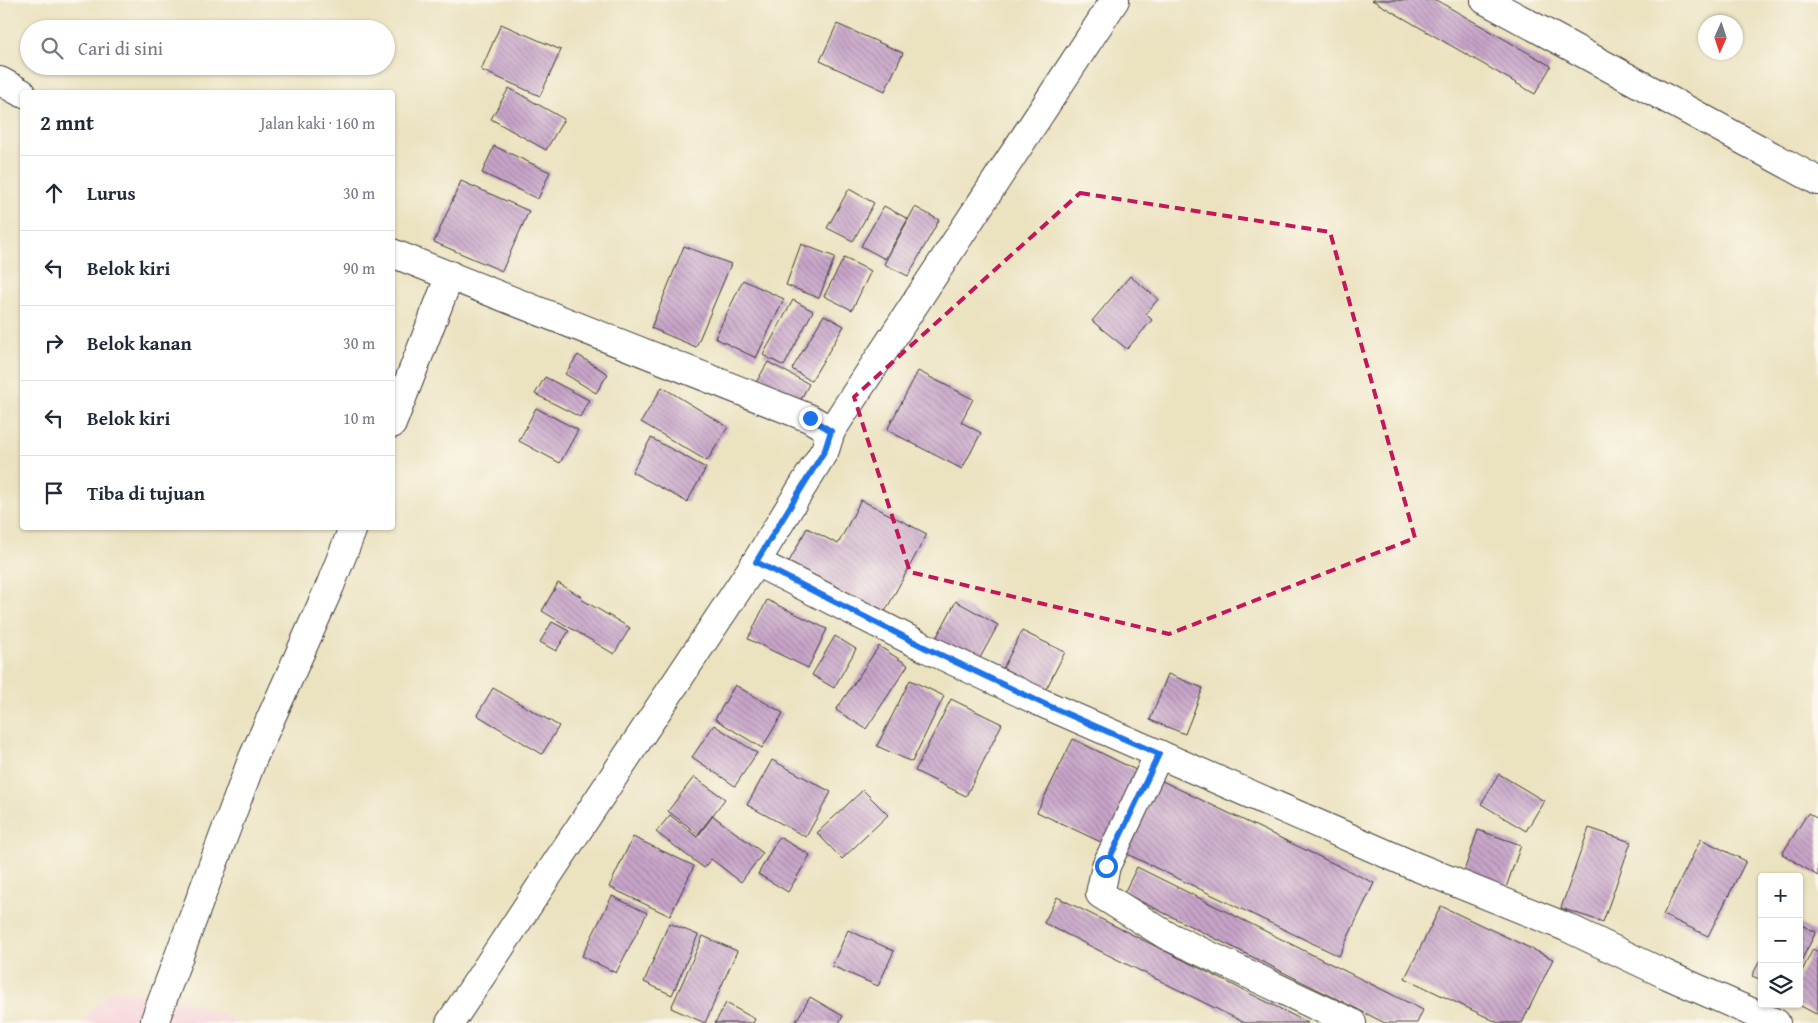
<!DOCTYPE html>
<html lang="id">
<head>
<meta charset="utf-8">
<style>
	body { margin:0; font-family:"Gentium Book Plus",serif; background:#f2f2f3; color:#1f2937 }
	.controls { position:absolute; right:15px; bottom:15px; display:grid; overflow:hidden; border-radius:5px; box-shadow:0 1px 4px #0004 }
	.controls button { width:45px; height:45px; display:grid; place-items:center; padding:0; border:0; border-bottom:1px solid #e0e1e3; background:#fff; color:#1f2937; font:25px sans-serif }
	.compass { position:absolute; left:1698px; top:15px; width:45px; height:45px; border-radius:50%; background:#fff; box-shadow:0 1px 4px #0004; rotate:183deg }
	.stop { position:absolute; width:15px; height:15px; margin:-11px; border:4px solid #1a73e8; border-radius:50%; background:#fff }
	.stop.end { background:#1a73e8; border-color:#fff; box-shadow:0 1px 5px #0008 }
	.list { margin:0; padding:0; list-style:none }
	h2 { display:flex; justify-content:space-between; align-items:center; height:65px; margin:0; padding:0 20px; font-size:21px }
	h2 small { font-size:16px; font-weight:400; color:#747a83 }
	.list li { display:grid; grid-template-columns:32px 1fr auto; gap:15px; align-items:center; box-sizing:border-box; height:75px; padding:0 20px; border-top:1px solid #e0e1e3 }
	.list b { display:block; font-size:19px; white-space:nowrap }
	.list em { font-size:16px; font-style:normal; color:#747a83 }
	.icon { flex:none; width:28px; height:28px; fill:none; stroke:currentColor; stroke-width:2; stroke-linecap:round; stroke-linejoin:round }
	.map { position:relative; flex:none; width:1818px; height:1023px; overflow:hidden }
	.search { position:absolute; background:#fff; box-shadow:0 1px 4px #0004; left:20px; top:20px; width:375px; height:55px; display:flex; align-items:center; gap:12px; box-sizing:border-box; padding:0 18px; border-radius:28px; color:#747a83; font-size:19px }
	.panel { position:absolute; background:#fff; box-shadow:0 1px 4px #0004; left:20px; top:90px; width:375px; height:440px; border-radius:5px }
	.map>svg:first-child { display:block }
	.built { fill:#f6cfd8 }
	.building { fill:url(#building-back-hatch) }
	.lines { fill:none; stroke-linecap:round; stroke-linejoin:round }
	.minor-casing { stroke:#3b3a35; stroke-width:30 }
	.minor { stroke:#fff; stroke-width:28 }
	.route { stroke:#1a73e8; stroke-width:6 }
	.marked { fill:none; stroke:#c2185b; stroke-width:4; stroke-dasharray:10 6; stroke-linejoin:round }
</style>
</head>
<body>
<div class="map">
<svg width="1818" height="1023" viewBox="0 0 1818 1023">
	<defs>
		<pattern id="building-back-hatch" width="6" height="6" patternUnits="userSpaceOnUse" patternTransform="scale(1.25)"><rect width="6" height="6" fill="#c7a4c9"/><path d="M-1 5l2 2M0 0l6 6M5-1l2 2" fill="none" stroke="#a185a2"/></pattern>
	</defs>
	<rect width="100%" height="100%" fill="#fbf7ec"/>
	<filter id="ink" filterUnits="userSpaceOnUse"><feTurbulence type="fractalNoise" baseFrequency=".02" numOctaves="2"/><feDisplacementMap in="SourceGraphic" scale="10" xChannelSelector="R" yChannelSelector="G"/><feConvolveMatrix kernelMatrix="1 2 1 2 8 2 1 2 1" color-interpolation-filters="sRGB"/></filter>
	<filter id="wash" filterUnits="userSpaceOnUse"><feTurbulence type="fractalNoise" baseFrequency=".0096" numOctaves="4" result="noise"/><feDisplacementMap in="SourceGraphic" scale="20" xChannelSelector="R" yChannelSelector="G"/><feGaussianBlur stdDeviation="1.12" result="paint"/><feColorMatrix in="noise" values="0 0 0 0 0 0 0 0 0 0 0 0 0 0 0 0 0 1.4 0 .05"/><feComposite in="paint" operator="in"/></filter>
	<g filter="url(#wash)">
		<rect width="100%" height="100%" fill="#ebe2c0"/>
		<polygon class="built" points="113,989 199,1004 238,1023 82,1023 92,1010"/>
		<g id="blocks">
			<g class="building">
				<polygon points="1372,0 1436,0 1551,66 1535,94"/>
				<polygon points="501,24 561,50 540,96 481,70"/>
				<polygon points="837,24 903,53 885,91 820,61"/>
				<polygon points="509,88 564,119 546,150 491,119"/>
				<polygon points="494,146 550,172 538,199 482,173"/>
				<polygon points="461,181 529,211 502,271 434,242"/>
				<polygon points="849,189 874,203 853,241 827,228"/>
				<polygon points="884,206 908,219 885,259 861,246"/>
				<polygon points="915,207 939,220 908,276 884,264"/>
				<polygon points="801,244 835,257 819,298 786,285"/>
				<polygon points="684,246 731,264 696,347 651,328"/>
				<polygon points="844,258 871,271 852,310 824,296"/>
				<polygon points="1130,276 1158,299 1146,314 1152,320 1127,349 1092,321"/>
				<polygon points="743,280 784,299 756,358 715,338"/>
				<polygon points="793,300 813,311 784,366 763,355"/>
				<polygon points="824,315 844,326 811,381 792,369"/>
				<polygon points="578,355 608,374 596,393 565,374"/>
				<polygon points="768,362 809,384 796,409 754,386"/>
				<polygon points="918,371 973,399 961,422 981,433 962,469 887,430"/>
				<polygon points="545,377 589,400 580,417 535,394"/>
				<polygon points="662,387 728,427 707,461 641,422"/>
				<polygon points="536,408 578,430 560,463 519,441"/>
				<polygon points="651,438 706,468 687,502 632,472"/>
				<polygon points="861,500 927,534 880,621 784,571 807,528 838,544"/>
				<polygon points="558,583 582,597 581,599 630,628 614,654 542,611"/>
				<polygon points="767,600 827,629 808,668 748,639"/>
				<polygon points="956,601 998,625 975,667 933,644"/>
				<polygon points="552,622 569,631 556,651 540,642"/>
				<polygon points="1022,631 1065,652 1041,699 998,678"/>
				<polygon points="835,636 856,649 834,688 812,675"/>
				<polygon points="879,646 908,665 866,729 836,710"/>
				<polygon points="1168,674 1203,688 1185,734 1150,720"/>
				<polygon points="910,680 944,696 912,762 877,746"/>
				<polygon points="735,685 783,713 762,748 715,719"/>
				<polygon points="493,688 559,726 542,754 477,715"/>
				<polygon points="951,699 1002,724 966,796 915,771"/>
				<polygon points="714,725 757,753 735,786 692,757"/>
				<polygon points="1073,739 1140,772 1105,844 1037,812"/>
				<polygon points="772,760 831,792 806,837 747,805"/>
				<polygon points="1499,774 1544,801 1526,831 1481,804"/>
				<polygon points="694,777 725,799 698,834 668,811"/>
				<polygon points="1160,780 1374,883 1339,956 1125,853"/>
				<polygon points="863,790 888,815 842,859 817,833"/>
				<polygon points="1808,813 1818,819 1818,876 1782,854"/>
				<polygon points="670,815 697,837 713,816 763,853 741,882 711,859 704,868 656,832"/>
				<polygon points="1589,828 1631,842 1603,922 1561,908"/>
				<polygon points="1478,830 1521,845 1502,899 1460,883"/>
				<polygon points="633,837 694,866 670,916 609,887"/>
				<polygon points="779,837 810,855 788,892 758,874"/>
				<polygon points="1701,839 1746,861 1708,936 1663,915"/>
				<polygon points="1137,867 1423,1010 1417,1023 1385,1023 1124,893"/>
				<polygon points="612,896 647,913 616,973 582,956"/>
				<polygon points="1057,897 1265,1001 1308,1023 1245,1023 1070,936 1044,923"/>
				<polygon points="1441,906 1553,959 1522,1023 1499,1023 1405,978"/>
				<polygon points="669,923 698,935 672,995 644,982"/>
				<polygon points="1799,924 1816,932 1799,965"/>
				<polygon points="848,930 894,951 878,986 832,966"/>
				<polygon points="703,936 737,951 705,1023 671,1008"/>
				<polygon points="1813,949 1818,952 1818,1010 1816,1014 1799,1005 1799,977"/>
				<polygon points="1762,956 1762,980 1752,976"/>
				<polygon points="810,997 843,1016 839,1023 795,1023"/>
				<polygon points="726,1003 755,1019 753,1023 715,1023"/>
			</g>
		</g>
	</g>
	<g filter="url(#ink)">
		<use href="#blocks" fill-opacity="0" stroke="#3b3a35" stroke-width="1"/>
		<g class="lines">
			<g class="minor-casing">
				<g id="minor">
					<polyline points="1485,0 1818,181"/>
					<polyline points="0,81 22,93"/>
					<polyline points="392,253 809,418 831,431"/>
					<polyline points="392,424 450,275"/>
					<polyline points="756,562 926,648 1042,703 1412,865 1566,927 1665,974 1776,1023"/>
					<polyline points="1159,754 1106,866 1100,894 1166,935 1352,1023"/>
					<polyline points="155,1020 252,760 330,586 353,528"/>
					<polyline points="450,1023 756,562 825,450 831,431 1115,0"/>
				</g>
			</g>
			<use href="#minor" class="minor"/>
		</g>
	</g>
	<g class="lines" filter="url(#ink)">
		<polyline class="route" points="810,418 831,431 825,450 756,562 926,648 1042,703 1159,754 1106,866"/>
	</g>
	<path class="marked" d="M1080,193L1330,232L1415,538L1169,634L910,572L854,397Z"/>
</svg>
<div class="controls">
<button>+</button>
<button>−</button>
<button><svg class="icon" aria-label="layers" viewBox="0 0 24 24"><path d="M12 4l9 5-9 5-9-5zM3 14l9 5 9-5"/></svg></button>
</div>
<svg class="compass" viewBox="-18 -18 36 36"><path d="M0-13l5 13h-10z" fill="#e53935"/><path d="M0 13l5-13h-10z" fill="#747a83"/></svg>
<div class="stop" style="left:1106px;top:866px"></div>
<div class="stop end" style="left:810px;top:418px"></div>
<div class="search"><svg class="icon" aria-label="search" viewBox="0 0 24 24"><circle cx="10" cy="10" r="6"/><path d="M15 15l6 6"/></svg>Cari di sini</div>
<section class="panel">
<h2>2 mnt<small>Jalan kaki · 160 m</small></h2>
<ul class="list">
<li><svg class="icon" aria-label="ahead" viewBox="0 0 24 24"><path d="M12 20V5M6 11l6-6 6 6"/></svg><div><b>Lurus</b></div><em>30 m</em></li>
<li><svg class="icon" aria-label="left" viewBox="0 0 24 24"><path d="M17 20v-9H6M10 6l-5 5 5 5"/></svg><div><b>Belok kiri</b></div><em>90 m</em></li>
<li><svg class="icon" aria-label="right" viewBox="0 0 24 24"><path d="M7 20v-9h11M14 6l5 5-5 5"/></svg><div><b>Belok kanan</b></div><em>30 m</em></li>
<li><svg class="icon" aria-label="left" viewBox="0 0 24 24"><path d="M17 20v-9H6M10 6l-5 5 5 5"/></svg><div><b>Belok kiri</b></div><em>10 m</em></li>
<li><svg class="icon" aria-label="arrive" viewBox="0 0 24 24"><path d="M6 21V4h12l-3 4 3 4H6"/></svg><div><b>Tiba di tujuan</b></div></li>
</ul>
</section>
</div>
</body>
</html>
